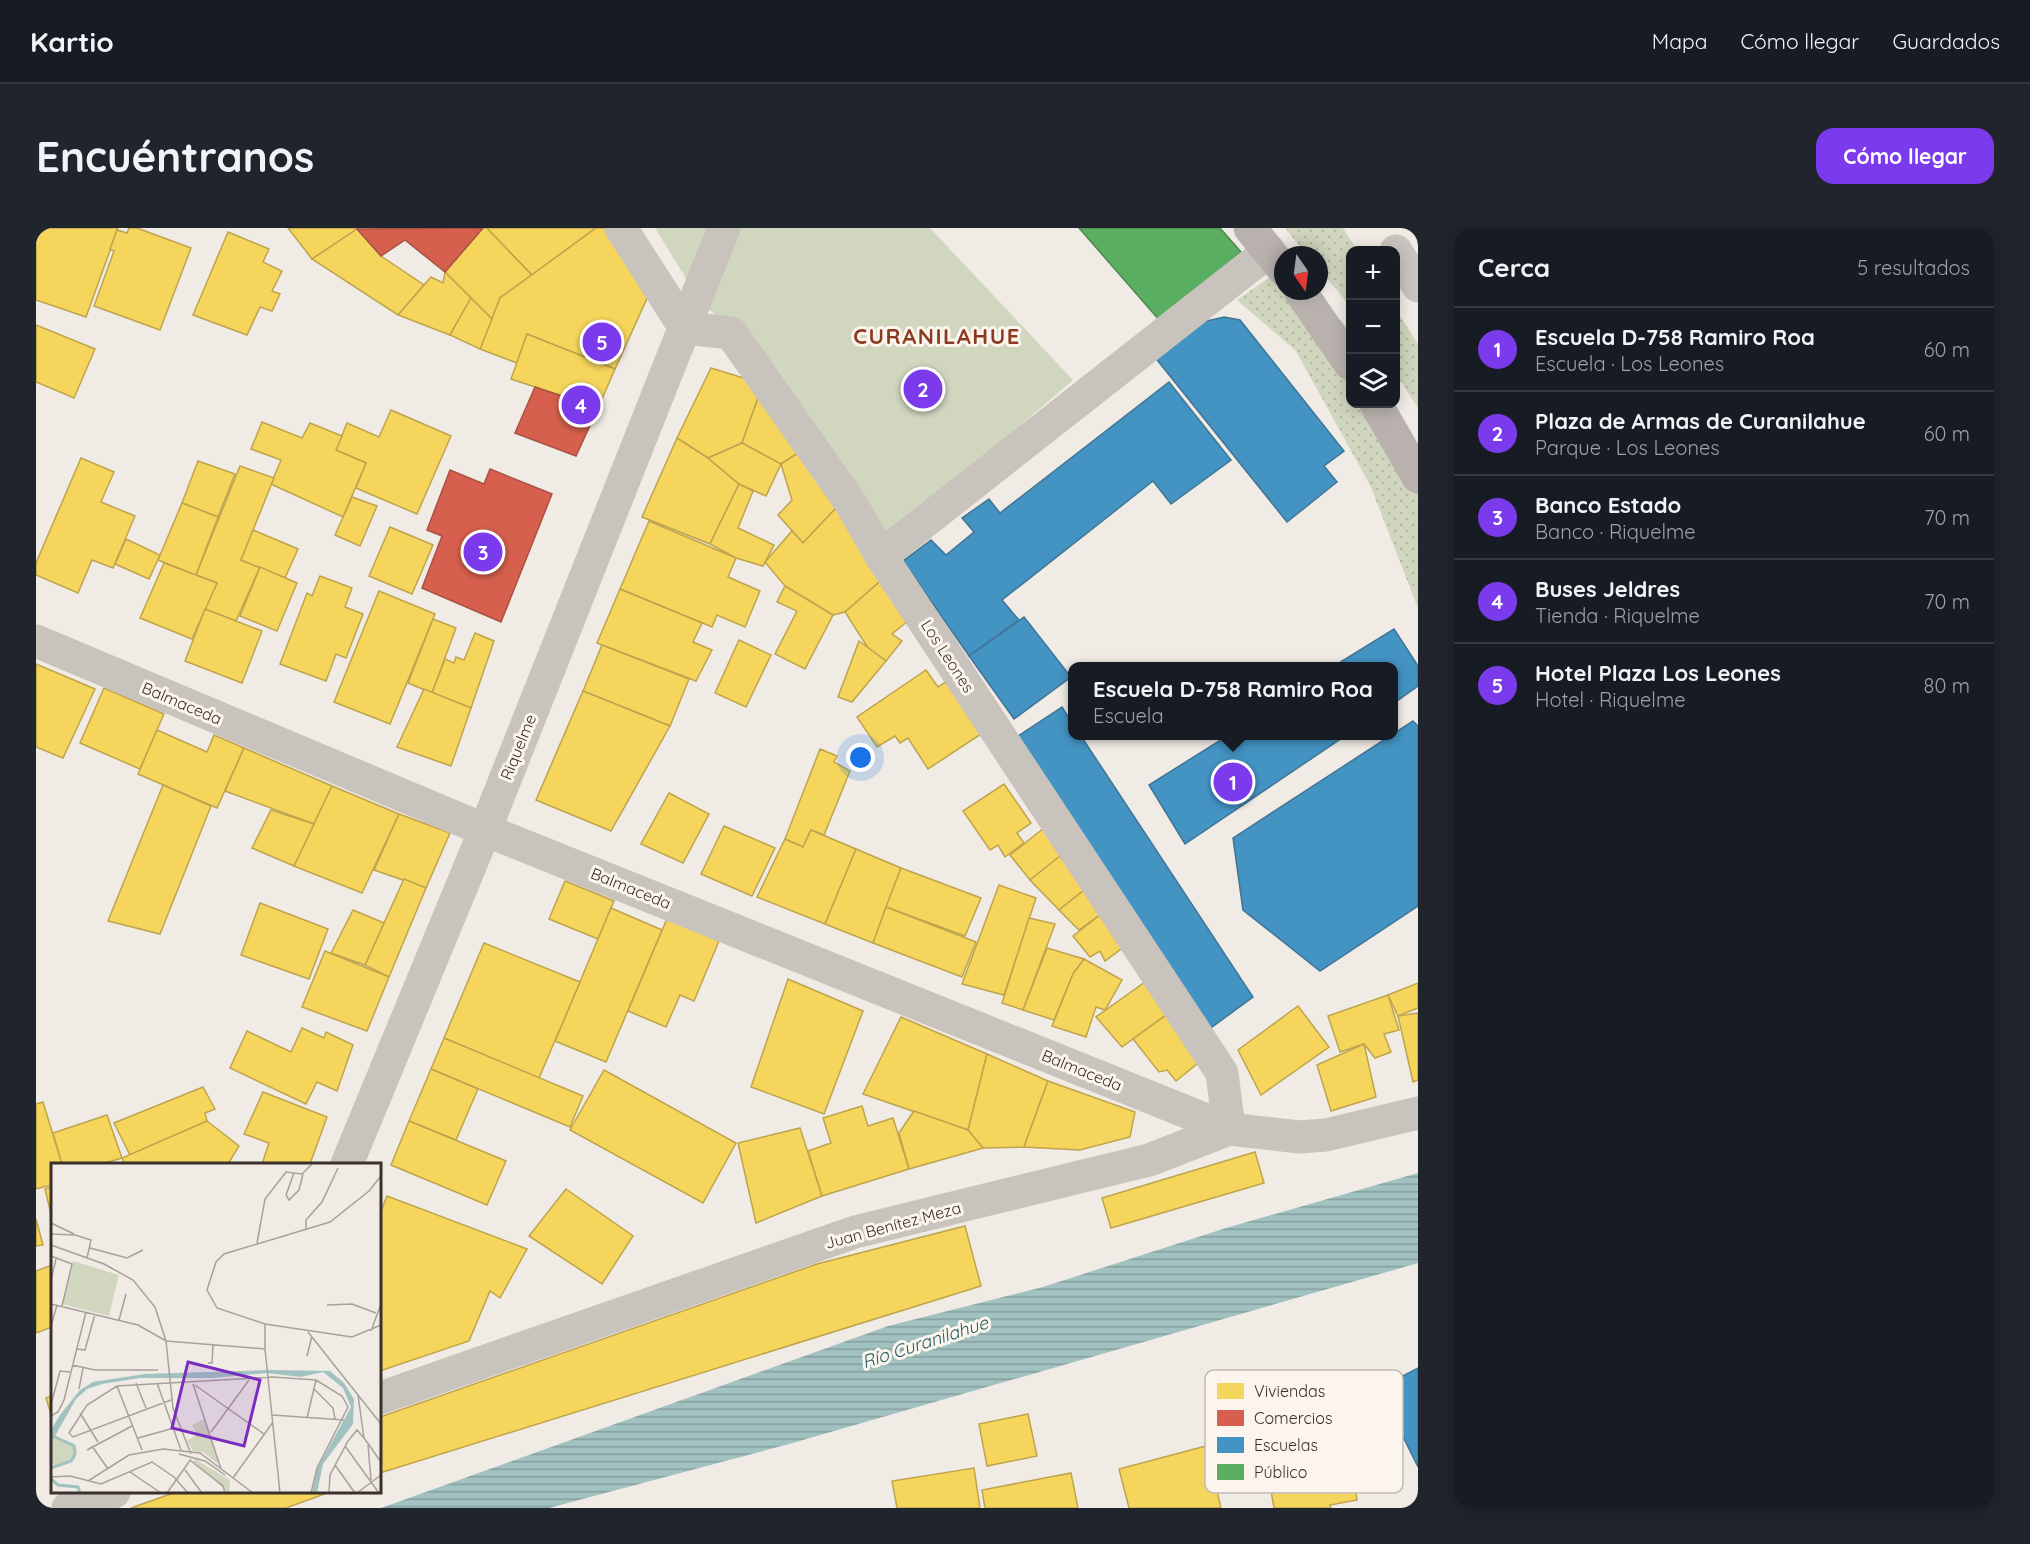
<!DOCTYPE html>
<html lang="es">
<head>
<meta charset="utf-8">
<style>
	body { margin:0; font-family:Quicksand,sans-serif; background:#20242c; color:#f1f3f6 }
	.controls { position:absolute; right:18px; top:18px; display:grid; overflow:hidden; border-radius:12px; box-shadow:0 3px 15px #0003 }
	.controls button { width:54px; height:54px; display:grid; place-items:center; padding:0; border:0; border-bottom:2px solid #363941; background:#171b24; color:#f1f3f6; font:30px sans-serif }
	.compass { position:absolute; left:1238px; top:18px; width:54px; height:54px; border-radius:50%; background:#171b24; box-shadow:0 3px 15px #0003; rotate:166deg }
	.you { position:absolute; left:825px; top:530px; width:21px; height:21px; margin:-15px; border:4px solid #fff; border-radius:50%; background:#1a73e8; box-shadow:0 0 0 9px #1a73e833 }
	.badge { display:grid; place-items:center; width:39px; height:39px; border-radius:50%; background:#7c3aed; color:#fff; font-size:20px; font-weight:700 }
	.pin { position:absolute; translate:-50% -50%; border:3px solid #fff; box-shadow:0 2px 6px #0006 }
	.popup { position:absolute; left:1032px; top:434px; width:330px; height:78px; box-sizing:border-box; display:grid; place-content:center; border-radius:12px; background:#171b24; filter:drop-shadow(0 2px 4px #0005); font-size:20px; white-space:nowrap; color:#9ea1a6 }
	.popup b { font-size:22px; color:#f1f3f6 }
	.popup::after { content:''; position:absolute; left:50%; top:100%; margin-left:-12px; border:12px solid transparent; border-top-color:#171b24 }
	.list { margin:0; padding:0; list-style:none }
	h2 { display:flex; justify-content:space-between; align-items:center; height:78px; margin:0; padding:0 24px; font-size:26px }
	h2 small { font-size:20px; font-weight:400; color:#9ea1a6 }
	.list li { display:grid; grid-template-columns:39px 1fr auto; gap:18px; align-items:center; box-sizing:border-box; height:84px; padding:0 24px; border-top:2px solid #363941 }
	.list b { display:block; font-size:22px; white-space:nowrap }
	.list p { margin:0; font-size:20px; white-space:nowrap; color:#9ea1a6 }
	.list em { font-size:20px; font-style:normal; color:#9ea1a6 }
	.icon { flex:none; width:33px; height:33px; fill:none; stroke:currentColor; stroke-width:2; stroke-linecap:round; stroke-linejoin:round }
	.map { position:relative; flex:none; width:1382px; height:1280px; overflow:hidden; border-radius:18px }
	header { display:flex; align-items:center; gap:36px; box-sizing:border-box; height:84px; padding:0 30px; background:#171b24; border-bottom:2px solid #363941 }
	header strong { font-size:28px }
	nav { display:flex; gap:33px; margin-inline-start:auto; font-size:21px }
	.intro { display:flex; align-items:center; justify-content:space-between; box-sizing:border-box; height:144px; padding:0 36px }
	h1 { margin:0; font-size:42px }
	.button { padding:15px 27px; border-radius:18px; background:#7c3aed; color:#fff; font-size:21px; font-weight:700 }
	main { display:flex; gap:36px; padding:0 36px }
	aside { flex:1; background:#171b24; border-radius:18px; box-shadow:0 3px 15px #0003 }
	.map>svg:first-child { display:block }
	.grass { fill:url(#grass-dots) }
	.park { fill:#d1d6bf }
	.water { fill:url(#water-rules) }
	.homes { fill:#f6d55c; stroke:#bea44d; stroke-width:1.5 }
	.shops { fill:#d6604d; stroke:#a85243; stroke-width:1.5 }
	.schools { fill:#4393c3; stroke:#417595; stroke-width:1.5 }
	.public { fill:#5aae61; stroke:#518851; stroke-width:1.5 }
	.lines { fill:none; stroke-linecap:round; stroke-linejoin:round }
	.minor { stroke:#c9c3be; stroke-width:33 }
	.major { stroke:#b8b1ad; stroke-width:33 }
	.labels { text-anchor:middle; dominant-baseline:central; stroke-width:6; stroke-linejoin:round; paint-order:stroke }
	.street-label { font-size:16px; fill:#3b302b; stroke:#fbf5ee }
	.water-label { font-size:18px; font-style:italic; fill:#1f5a5e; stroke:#fbf5ee }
	.district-label { font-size:22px; font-weight:bold; letter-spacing:1.5px; fill:#8c3b22; stroke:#fbf5ee }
	.inset-river { fill:none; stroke:#a1c2c1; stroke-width:3 }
	.inset-road { fill:none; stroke:#a8a09b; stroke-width:1.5 }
	.view { fill:#7b2cbf; fill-opacity:0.15; stroke:#7b2cbf; stroke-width:3 }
	.inset-edge { fill:none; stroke:#3b302b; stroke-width:3 }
	.key { fill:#fbf5ee; stroke:#c1bab4; stroke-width:1.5 }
	.key-label { font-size:16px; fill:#3b302b }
</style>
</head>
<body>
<header>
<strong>Kartio</strong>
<nav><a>Mapa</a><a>Cómo llegar</a><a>Guardados</a></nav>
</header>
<div class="intro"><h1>Encuéntranos</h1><a class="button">Cómo llegar</a></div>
<main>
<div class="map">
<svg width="1382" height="1280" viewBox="0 0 1382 1280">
	<defs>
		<pattern id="grass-dots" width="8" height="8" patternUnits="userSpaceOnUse" patternTransform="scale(1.5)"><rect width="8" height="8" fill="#d1d6bf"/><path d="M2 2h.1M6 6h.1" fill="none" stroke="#b4b8a4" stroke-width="1.8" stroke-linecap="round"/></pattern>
		<pattern id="water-rules" width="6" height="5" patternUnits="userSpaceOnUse" patternTransform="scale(1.5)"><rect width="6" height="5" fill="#a1c2c1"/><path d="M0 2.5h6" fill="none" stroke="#849e9d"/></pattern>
	</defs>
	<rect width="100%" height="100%" fill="#f0ebe5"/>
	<g class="grass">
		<polygon points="1249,0 1307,0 1321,22 1314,22 1314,78 1283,41 1283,27 1271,27"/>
		<polygon points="1247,40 1247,63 1275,63 1309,97 1314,107 1314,176 1352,176 1382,230 1382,380 1334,257 1260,123 1201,72"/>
		<polygon points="1360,82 1382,116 1382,180 1360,146"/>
	</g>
	<polygon class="park" points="619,0 894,0 1037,152 844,318 711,112 666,76"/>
	<polygon class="water" points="1382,945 1382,1035 753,1216 513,1280 345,1280 852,1098 1007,1059 1190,1000"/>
	<g class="homes">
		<polygon points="0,0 82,0 50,89 0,72"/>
		<polygon points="93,0 101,0 155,20 124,102 58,78 78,23 74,21 81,2 91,5"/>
		<polygon points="252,0 323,0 276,31"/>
		<polygon points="447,0 451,0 496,47 464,70 456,91 409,44"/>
		<polygon points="451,0 560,0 496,47"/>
		<polygon points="560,0 569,0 613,66 579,141 491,106 481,135 444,121 464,70"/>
		<polygon points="321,1 345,28 388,57 362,87 276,31"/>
		<polygon points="192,4 233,21 227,34 246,43 236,63 244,66 236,83 224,79 211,107 157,87"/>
		<polygon points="409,44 435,70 414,107 362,87 395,49 407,55"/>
		<polygon points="435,70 456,91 444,121 414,107"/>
		<polygon points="0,97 59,121 38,170 0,154"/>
		<polygon points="491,106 579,141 562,180 475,151"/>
		<polygon points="675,140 727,156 706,215 672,230 641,210"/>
		<polygon points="727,156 768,221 745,236 706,215"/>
		<polygon points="355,182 415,208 381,286 320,260 330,235 300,222 311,195 343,209"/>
		<polygon points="226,194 266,210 274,195 306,208 300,222 330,235 307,289 235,256 245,232 215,221"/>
		<polygon points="641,210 672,230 703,256 674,316 606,289"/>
		<polygon points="706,215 745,236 730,268 703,256 672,230"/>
		<polygon points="768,221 800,280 767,315 742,287 756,272 745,236"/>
		<polygon points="45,230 78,244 65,274 99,288 77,340 56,332 42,365 0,347 0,335"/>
		<polygon points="162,233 199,246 182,289 146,275"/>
		<polygon points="204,238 238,250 205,332 224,339 200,393 169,381 181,355 160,347"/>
		<polygon points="703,256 717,263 702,300 738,317 727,338 700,330 674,316"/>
		<polygon points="316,269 341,278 324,318 299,307"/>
		<polygon points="146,275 182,289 160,347 122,332"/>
		<polygon points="800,280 848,350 809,384 797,387 749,358 729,334 756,303 767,315"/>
		<polygon points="613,293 700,330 692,349 724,363 709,399 681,387 676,399 584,361"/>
		<polygon points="354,299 397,317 376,366 333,348"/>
		<polygon points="217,302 262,321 249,350 205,332"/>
		<polygon points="90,311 124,327 113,351 79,336"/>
		<polygon points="128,335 181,355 156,411 104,390"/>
		<polygon points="224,339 261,355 241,403 204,388"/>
		<polygon points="284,348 316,360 309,379 327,386 310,430 300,426 290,453 244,436 271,365 276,368"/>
		<polygon points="848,350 878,388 856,406 866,413 850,433 832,420 809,384"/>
		<polygon points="749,358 797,387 769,441 739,426 761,383 741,374"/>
		<polygon points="584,361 666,395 657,414 676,422 660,453 561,415"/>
		<polygon points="343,363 399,386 354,496 298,474"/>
		<polygon points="169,381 226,403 206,455 149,433"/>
		<polygon points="397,391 420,400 396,465 372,455"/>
		<polygon points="439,405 458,413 435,480 396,465 409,431 418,435 420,429 428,432"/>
		<polygon points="703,412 735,427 710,479 679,465"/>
		<polygon points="823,413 850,433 816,474 802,469"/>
		<polygon points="566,417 653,451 634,498 547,463"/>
		<polygon points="0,436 59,461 27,530 0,519"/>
		<polygon points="890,442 902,459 913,452 948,504 892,541 872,510 864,515 859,508 841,519 821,489"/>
		<polygon points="68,460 128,486 104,541 44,515"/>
		<polygon points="388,461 435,480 415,538 361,519"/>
		<polygon points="547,463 634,498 575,603 500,572"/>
		<polygon points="121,502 171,524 178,507 208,520 181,580 102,546"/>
		<polygon points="208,520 296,558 278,596 189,563"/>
		<polygon points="784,521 801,528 798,534 814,543 788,607 775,602 767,619 749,611"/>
		<polygon points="968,556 995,595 981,605 988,615 969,629 962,617 954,622 927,583"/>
		<polygon points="127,557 175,578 124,706 72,693"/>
		<polygon points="296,558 363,586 326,665 258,638"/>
		<polygon points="633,565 673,586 647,635 605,616"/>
		<polygon points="235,582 278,596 258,638 216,620"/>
		<polygon points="363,586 414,605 390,660 338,642"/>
		<polygon points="688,598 739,620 716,668 665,646"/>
		<polygon points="1008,600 1028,625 994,652 974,627"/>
		<polygon points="775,602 820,621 789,696 721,669 749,611 767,619"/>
		<polygon points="820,621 865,640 837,715 789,696"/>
		<polygon points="1024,628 1049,661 1023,682 994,652"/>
		<polygon points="865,640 945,670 929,708 850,679"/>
		<polygon points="368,651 390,660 353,749 329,737"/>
		<polygon points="529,653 578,673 562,711 513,691"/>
		<polygon points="963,657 1000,670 968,767 926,756"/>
		<polygon points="1052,659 1069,683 1043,702 1023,682"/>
		<polygon points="224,675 292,701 273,751 205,727"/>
		<polygon points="850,679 940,714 926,749 837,715"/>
		<polygon points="575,680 626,702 570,834 519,813"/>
		<polygon points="317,682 348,695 329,737 295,725"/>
		<polygon points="1069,683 1093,715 1069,733 1064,723 1054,729 1037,708"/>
		<polygon points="633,686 685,708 658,773 644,767 630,799 592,783"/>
		<polygon points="993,690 1019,696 987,782 966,775"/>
		<polygon points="448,715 544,754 503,850 408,810"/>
		<polygon points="1011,720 1048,731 1037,746 1018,792 987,782"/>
		<polygon points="289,723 353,749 331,803 266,779"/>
		<polygon points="1048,731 1086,752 1069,782 1060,779 1050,809 1016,798 1037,746"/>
		<polygon points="1116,749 1138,781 1086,819 1060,789"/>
		<polygon points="752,751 827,783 788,886 715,859"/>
		<polygon points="1382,755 1382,780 1362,788 1352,767"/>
		<polygon points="1352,767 1363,802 1348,806 1355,824 1339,830 1328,816 1304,824 1292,788"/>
		<polygon points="1262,778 1293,819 1225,867 1202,822"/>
		<polygon points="1133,785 1167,831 1140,853 1131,842 1123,844 1097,811"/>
		<polygon points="1382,785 1382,852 1377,854 1362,788"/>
		<polygon points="865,789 951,826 932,902 827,866"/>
		<polygon points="266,800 288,810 290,804 317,817 301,863 281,854 270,876 194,840 211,803 255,824"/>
		<polygon points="408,810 547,868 534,899 395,841"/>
		<polygon points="1328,816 1340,869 1295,883 1281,837"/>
		<polygon points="951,826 1012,853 988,919 947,920 932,902"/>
		<polygon points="395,841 442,861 420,912 373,893"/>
		<polygon points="568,842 700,915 667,975 534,902"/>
		<polygon points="1012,853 1099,884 1094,909 1044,922 988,919"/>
		<polygon points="167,859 179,881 169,885 171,893 94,927 78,895"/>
		<polygon points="227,864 291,889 274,936 226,936 233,915 208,906"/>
		<polygon points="7,874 26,936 16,936 16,957 0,961 0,876"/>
		<polygon points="826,878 832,898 857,890 873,941 786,968 772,923 795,915 787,890"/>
		<polygon points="878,883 932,902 947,920 873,941 863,905"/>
		<polygon points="71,887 86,930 65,936 26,936 17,905"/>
		<polygon points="171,893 203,918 192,936 89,936 86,930"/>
		<polygon points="373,893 470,933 451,977 355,937"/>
		<polygon points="764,900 786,968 720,995 702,915"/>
		<polygon points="1219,924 1228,955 1075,1000 1066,970"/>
		<polygon points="16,959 16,990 9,961"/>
		<polygon points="530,961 597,1008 566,1056 493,1008"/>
		<polygon points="351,968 491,1021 464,1070 454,1063 433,1113 344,1143 344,986"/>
		<polygon points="0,991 7,1017 0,1018"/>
		<polygon points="929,998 945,1058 344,1245 344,1189 781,1036"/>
		<polygon points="16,1037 16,1099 0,1105 0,1043"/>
		<polygon points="16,1168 16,1190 10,1170"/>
		<polygon points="992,1186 1001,1228 951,1238 943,1196"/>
		<polygon points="1312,1210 1321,1272 1294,1277 1295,1280 1238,1280 1228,1224"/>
		<polygon points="1170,1218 1185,1280 1093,1280 1083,1241"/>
		<polygon points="938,1240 944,1280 861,1280 856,1253"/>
		<polygon points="1035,1245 1042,1280 949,1280 946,1262"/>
		<polygon points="140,1264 294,1264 250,1280 95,1280"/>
	</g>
	<g class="shops">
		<polygon points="447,0 409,44 369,12 345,28 321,1"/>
		<polygon points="499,159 562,180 540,228 479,205"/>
		<polygon points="454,241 516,266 465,394 386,360 406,308 391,302 414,242 448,256"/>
	</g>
	<g class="schools">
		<polygon points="1188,89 1204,92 1308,223 1288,238 1301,254 1251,294 1118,128 1158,96"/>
		<polygon points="1133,154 1195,232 1135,276 1117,253 966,372 983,392 933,428 867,333 895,312 910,327 938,304 926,290 953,271 964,285"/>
		<polygon points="988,389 1035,449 978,491 933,428"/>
		<polygon points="1358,401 1382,438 1382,458 1358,475 1358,438 1298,438"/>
		<polygon points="1026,479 1036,495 1036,508 1045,508 1217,769 1168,805 976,512"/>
		<polygon points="1377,493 1382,498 1382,678 1284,743 1207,682 1197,610"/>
		<polygon points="1191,508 1309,508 1149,616 1113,557"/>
		<polygon points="1382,1140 1382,1239 1343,1160"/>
	</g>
	<polygon class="public" points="1043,0 1184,0 1205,24 1124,93"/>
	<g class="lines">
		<g class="minor">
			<polyline points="585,0 649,100"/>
			<polyline points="1360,23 1382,58"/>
			<polyline points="649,100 695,105 814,274 845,328 1186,845 1193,901"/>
			<polyline points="845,328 1233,23"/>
			<polyline points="0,413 449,602 1193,901"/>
			<polyline points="311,936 449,602 688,0"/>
			<polyline points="344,1170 819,1004 1113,932 1193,901 1263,909 1290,907 1382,885"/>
			<polyline points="32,1280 78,1264"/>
		</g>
		<g class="major">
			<polyline points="1214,0 1247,41"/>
			<polyline points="1264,63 1314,136"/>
			<polyline points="1340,176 1382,249"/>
		</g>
	</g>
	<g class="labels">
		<g class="street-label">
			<text transform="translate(912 428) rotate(57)">Los Leones</text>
			<text transform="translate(146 475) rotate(23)">Balmaceda</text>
			<text transform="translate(482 519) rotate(-68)">Riquelme</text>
			<text transform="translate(595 660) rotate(22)">Balmaceda</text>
			<text transform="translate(1046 842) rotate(22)">Balmaceda</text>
			<text transform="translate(857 997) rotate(-15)">Juan Benítez Meza</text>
		</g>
		<g class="water-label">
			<text transform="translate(889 1114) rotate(-18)">Río Curanilahue</text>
		</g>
		<g class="district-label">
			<text x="901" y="108">CURANILAHUE</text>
		</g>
	</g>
	<g transform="translate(15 935)">
		<rect width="330" height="330" fill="#f0ebe5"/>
		<path d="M0,272L22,280L26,288L24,296L4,303L0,300Z" fill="#d1d6bf"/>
		<path d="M22,98L68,112L58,153L11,141ZM153,256L168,300H166L152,289L142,288L136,277L146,272L141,262ZM144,296L179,317L178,330L142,299Z" fill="#d1d6bf"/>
		<path d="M218,207L279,208L293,220L303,236L302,261L272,301L266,330H261L266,306L300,244L292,225L272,209L250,214L216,210L162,215H89L51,221L36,226L25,236L0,280V267L9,252L29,227L42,219L94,211Z" fill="#a1c2c1"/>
		<path class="inset-river" d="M0,305L20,298L24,291L23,283L2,273M0,316L7,322L27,324L29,330"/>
		<path class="inset-road" d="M243,10L235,32L238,37L248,27L252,11M330,13L318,28L279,59L173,91L165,99L156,127L166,145L214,161L301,174L330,162M0,60L23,71M255,67V57L271,39L287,5M0,71L24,72L40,77L36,95M206,80L214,36L235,9L251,11L262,0M0,82L53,101L82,117L104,144L115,178M39,85L76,95L92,87M0,93L21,101L11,143M0,117L5,96M0,141L87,162L115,178L214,186L229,330M276,142L301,141L325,150M68,157L75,131M214,161V186M0,163L6,142M320,168L330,141M257,169L330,261M115,178L122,245L140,291M26,186L34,187L44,151M256,193L261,173M157,200H161L162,182M21,202L44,207H107M85,220L95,245M106,220L130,287M142,221L170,306M144,222L213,271M66,223L91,287M28,226L32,205M263,226L282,245L284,256M307,232L313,275L330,299M120,237L22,274L18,270L36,242L66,223L222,214L265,217L291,233L297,244L266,305L260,330M1,238L9,208L19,209M29,250L47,279M221,252L293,257M0,253L7,249L13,237L35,149M256,255L265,217M160,269L198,217M87,275L123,265M317,282L320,317M41,283L57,306M294,283L328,330M36,287L81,263M128,291L154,298L174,312M140,298L172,323L174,330M284,302L304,330M134,307L151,330M79,309L110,330M0,314L19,313L50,321L101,299L123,314L137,330M182,315L222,259M37,318L78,292L112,286L149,290L202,330M116,330L140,296M278,330L279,312L297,278L306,267L313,275M306,330L330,312"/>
		<path class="view" d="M137,199L209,217L193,283L121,265Z"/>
		<rect width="330" height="330" class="inset-edge"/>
	</g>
	<rect x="1169" y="1142" width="198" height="123" rx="9" class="key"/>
	<rect x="1181" y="1155" width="27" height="16" fill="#f6d55c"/>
	<rect x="1181" y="1182" width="27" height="16" fill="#d6604d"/>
	<rect x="1181" y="1209" width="27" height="16" fill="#4393c3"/>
	<rect x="1181" y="1236" width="27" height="16" fill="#5aae61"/>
	<g class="key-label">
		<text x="1218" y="1169">Viviendas</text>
		<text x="1218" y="1196">Comercios</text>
		<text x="1218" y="1223">Escuelas</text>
		<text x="1218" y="1250">Público</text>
	</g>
</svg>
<div class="controls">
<button>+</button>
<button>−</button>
<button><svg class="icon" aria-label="layers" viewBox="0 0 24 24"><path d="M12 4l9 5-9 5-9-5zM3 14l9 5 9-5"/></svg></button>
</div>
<svg class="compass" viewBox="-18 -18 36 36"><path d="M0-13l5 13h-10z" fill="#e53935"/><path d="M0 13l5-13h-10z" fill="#9ea1a6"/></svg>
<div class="you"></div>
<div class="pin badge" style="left:1197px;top:554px">1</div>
<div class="popup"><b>Escuela D-758 Ramiro Roa</b>Escuela</div>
<div class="pin badge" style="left:887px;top:161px">2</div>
<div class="pin badge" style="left:447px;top:324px">3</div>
<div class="pin badge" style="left:545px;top:177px">4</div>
<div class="pin badge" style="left:566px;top:114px">5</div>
</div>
<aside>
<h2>Cerca<small>5 resultados</small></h2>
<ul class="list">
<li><span class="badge">1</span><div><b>Escuela D-758 Ramiro Roa</b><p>Escuela · Los Leones</p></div><em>60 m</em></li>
<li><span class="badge">2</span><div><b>Plaza de Armas de Curanilahue</b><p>Parque · Los Leones</p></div><em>60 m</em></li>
<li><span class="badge">3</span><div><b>Banco Estado</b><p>Banco · Riquelme</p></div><em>70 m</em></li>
<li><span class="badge">4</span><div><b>Buses Jeldres</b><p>Tienda · Riquelme</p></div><em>70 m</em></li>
<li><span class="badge">5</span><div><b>Hotel Plaza Los Leones</b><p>Hotel · Riquelme</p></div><em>80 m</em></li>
</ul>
</aside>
</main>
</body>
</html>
